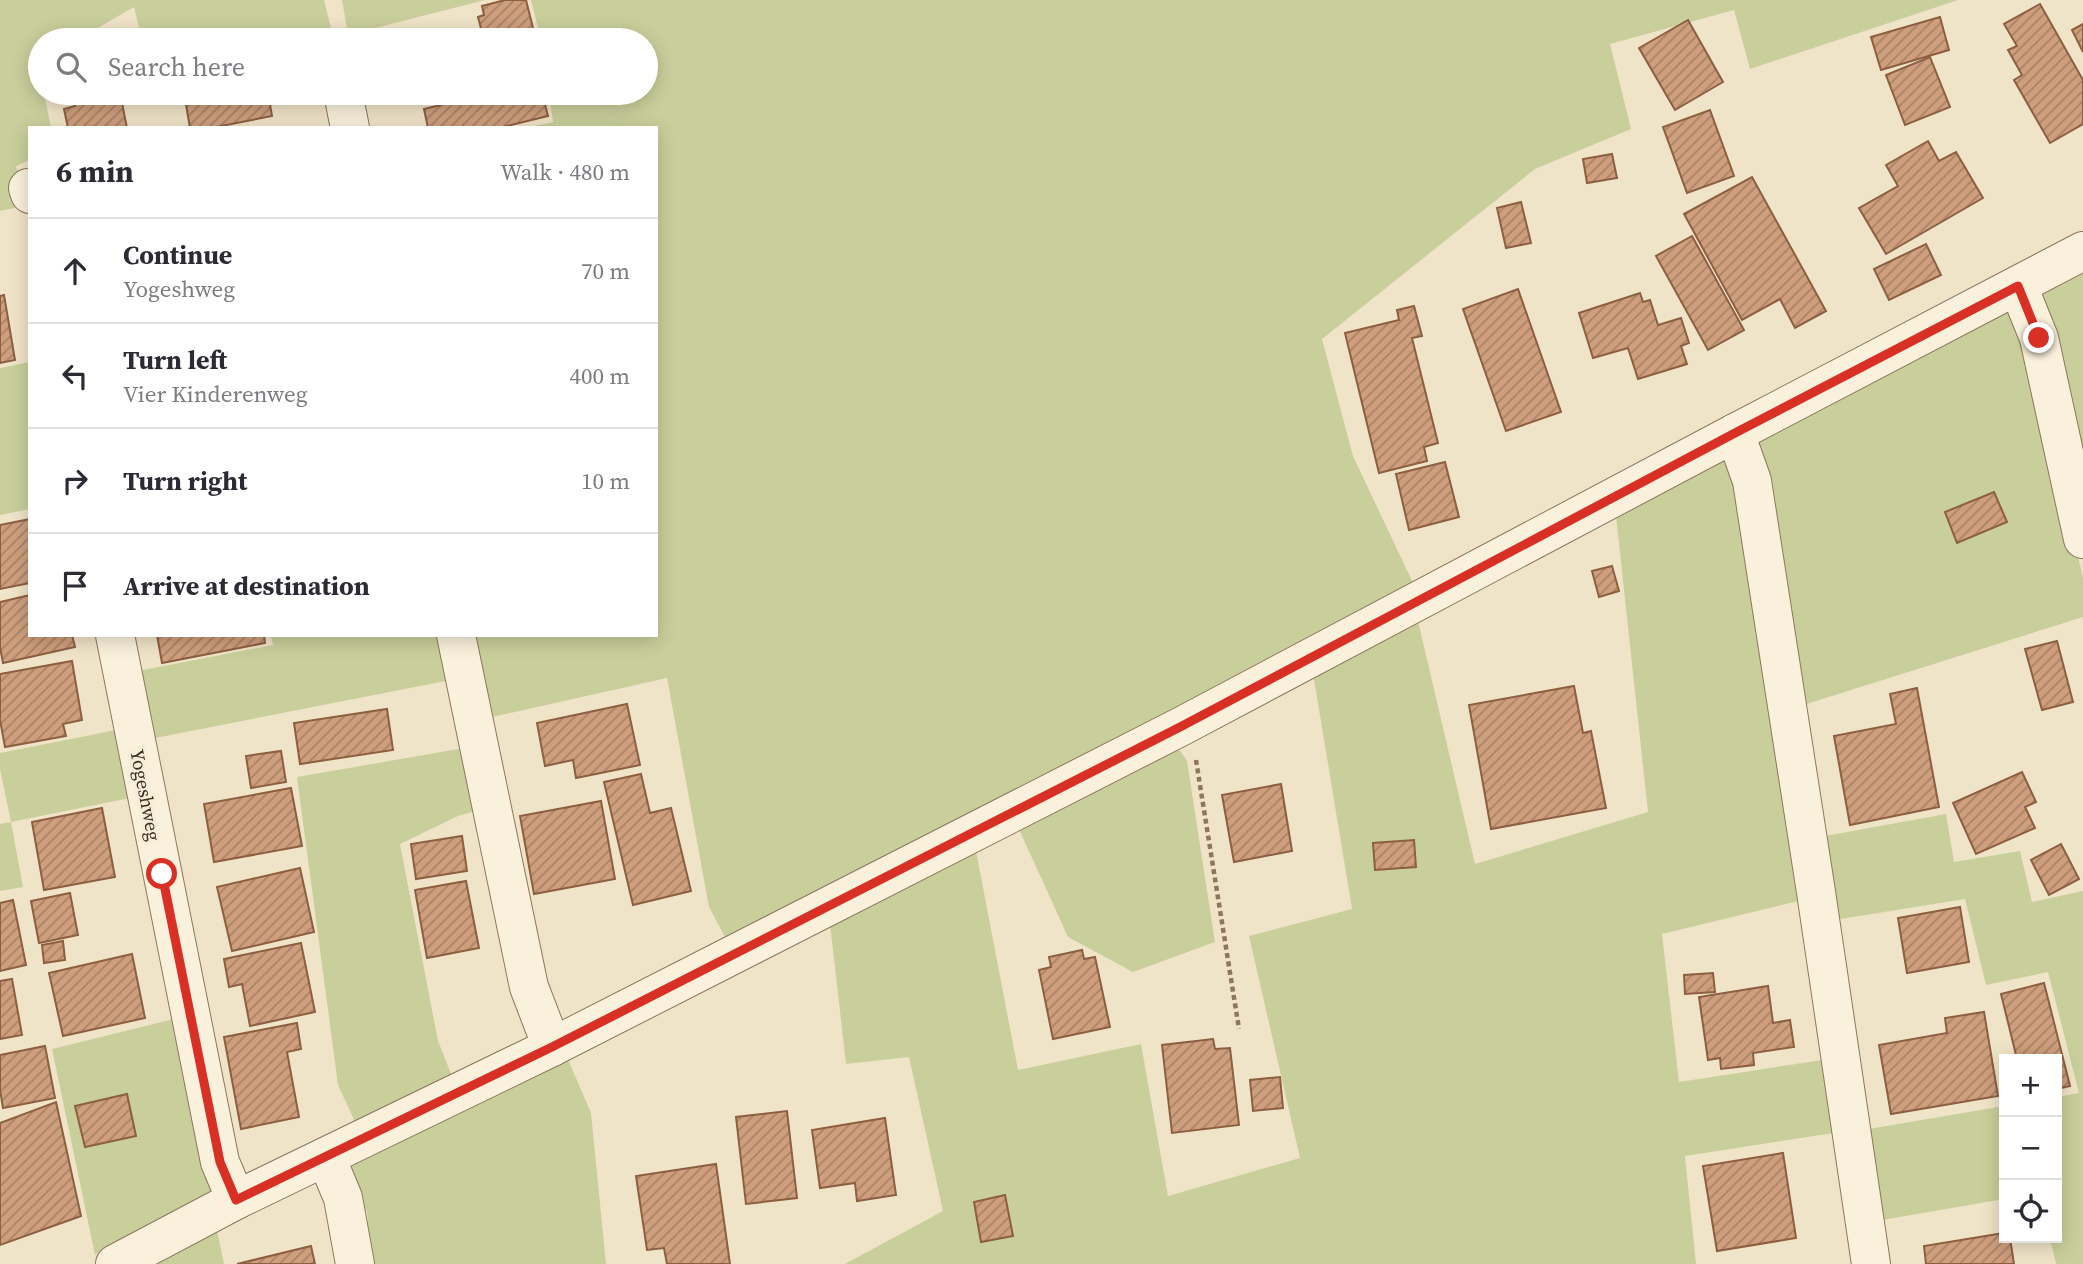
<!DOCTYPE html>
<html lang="en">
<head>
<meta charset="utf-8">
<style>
	body { margin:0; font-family:"Source Serif 4",serif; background:#f2f2f3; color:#2b2b33 }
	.controls { position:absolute; right:21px; bottom:21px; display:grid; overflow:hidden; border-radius:0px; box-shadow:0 4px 18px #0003 }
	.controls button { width:63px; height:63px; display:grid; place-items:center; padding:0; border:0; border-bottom:2px solid #e1e1e2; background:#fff; color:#2b2b33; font:35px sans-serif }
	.stop { position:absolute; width:21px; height:21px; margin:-16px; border:5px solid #d93025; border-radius:50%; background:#fff }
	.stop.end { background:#d93025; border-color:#fff; box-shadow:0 2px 7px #0008 }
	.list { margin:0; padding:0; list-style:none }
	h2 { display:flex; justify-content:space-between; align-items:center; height:91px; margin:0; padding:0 28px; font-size:30px }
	h2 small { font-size:23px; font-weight:400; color:#7c7c81 }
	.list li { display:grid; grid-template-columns:46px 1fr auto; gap:21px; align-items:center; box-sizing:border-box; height:105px; padding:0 28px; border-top:2px solid #e1e1e2 }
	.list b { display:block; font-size:26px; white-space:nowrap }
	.list p { margin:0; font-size:23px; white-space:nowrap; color:#7c7c81 }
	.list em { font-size:23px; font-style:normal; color:#7c7c81 }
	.icon { flex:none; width:38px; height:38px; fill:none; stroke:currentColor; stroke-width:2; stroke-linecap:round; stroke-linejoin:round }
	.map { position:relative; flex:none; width:2083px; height:1264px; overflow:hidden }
	.search { position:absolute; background:#fff; box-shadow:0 4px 18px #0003; left:28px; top:28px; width:630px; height:77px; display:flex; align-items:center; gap:18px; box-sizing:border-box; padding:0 24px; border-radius:38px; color:#7c7c81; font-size:26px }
	.panel { position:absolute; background:#fff; box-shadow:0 4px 18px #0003; left:28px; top:126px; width:630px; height:511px; border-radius:0px }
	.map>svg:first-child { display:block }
	.green { fill:#c9cf9b }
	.building { fill:url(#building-hatch); stroke:#8d5f41; stroke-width:2 }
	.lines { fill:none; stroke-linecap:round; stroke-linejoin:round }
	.minor-casing { stroke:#8d765c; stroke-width:40 }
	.path { stroke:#8d765c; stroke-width:4.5; stroke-dasharray:5 3.5; stroke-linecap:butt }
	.minor { stroke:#faf1dc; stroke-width:38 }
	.route { stroke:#d93025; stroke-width:9 }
	.labels { text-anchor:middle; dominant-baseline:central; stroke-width:7; stroke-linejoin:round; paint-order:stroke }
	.street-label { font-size:19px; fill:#3d2e20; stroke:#f7eed8 }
</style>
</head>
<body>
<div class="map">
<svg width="2083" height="1264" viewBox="0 0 2083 1264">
	<defs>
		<pattern id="building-hatch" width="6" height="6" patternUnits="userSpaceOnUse" patternTransform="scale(1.75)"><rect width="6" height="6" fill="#cf9f7d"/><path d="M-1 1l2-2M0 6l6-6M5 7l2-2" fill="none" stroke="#a98266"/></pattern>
	</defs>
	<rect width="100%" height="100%" fill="#f0e4c8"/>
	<g class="green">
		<polygon points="0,0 324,0 334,40 142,40 134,7 77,40 40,40 40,93 44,93 51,128 30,128 30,160 16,166 24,206 0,211"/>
		<polygon points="342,0 485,0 348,35"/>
		<polygon points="531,0 1958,0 1750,69 1734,10 1610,44 1631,129 1535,169 1322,339 1353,456 1415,587 726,939 709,907 667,678 483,719 466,635 656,635 656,128 526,128 553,122 549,93 646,93 646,40 541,40"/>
		<polygon points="2083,267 2083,495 2039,303 2045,290"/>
		<polygon points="2004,308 2026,330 2083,578 2083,617 1797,707 1758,441"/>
		<polygon points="30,362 30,509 0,515 0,368"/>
		<polygon points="1725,457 1734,460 1807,899 1662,934 1679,1082 1828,1059 1840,1132 1685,1156 1696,1264 845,1264 943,1211 909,1057 846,1064 830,924 976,851 1018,1070 1141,1044 1168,1196 1300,1158 1249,936 1352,909 1313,673 1418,621 1475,864 1648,812 1616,516"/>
		<polygon points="271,635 448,635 456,679 145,740 132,672 273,645"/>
		<polygon points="126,728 140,796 11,822 23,887 0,891 0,824 11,822 0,769 0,753"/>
		<polygon points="470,747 482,809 458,816 400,844 438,1041 454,1081 357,1126 338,1085 297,777"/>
		<polygon points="1179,749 1187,761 1215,942 1133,972 1068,937 1018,827"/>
		<polygon points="1946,814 1954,862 2020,851 2032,902 2083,891 2083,1264 2056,1264 2050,1238 2057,1238 2057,1097 2079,1093 2048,972 1986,985 1965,899 1828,921 1814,838"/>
		<polygon points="182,1017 215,1193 95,1255 52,1049"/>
		<polygon points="567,1057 591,1113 606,1264 371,1264 367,1212 344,1166"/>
		<polygon points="2004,1106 2004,1199 1871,1222 1857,1131"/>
		<polygon points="216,1225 224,1264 143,1264"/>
	</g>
	<g class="building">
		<polygon points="505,0 526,0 536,40 484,40 478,17 484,15 482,6"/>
		<polygon points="2040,4 2083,80 2083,124 2050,143 2014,80 2022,75 2008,50 2017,46 2004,24"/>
		<polygon points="1940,17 1949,50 1881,70 1871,37"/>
		<polygon points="1688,20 1723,82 1675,110 1639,48"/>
		<polygon points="2083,24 2083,52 2072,30"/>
		<polygon points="1930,57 1950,107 1905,125 1886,75"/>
		<polygon points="72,93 120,93 127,128 68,128 64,109 75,106"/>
		<polygon points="184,93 268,93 272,116 211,128 190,128"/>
		<polygon points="491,93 542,93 548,116 499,128 428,128 424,109"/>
		<polygon points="1710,110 1734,176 1687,193 1663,127"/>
		<polygon points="1928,141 1939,161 1956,152 1983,198 1886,254 1859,208 1898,186 1886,165"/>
		<polygon points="1612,154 1617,178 1587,183 1583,159"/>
		<polygon points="1752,177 1826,311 1795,328 1780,299 1742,320 1684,214"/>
		<polygon points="1521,202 1531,243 1506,248 1497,208"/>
		<polygon points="1692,236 1744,330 1708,350 1656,256"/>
		<polygon points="1926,244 1941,275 1889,300 1874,269"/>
		<polygon points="1518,289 1561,412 1506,431 1463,309"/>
		<polygon points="1640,293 1643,302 1650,300 1658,325 1681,318 1689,343 1681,346 1687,364 1638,379 1628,348 1593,358 1579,313"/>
		<polygon points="4,295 15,360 0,363 0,296"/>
		<polygon points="1414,306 1422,336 1412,338 1438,443 1424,447 1427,461 1379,473 1345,333 1399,320 1397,310"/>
		<polygon points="1445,462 1459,517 1409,530 1396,474"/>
		<polygon points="1994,492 2007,522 1957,543 1945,512"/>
		<polygon points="30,519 30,583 0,589 0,525"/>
		<polygon points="1612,566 1619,591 1599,597 1592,571"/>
		<polygon points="30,595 30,635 72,635 75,647 3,663 0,647 0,602"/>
		<polygon points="157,635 264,635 265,643 162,663"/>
		<polygon points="2057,641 2073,702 2042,710 2025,649"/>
		<polygon points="72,661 82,720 63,724 66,736 5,747 0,720 0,674"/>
		<polygon points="1574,686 1583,733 1591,731 1606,808 1491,829 1469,705"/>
		<polygon points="1917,688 1939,807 1850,825 1834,736 1896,724 1890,694"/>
		<polygon points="627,704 640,765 576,778 573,760 545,766 537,723"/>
		<polygon points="387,709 393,750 300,764 294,723"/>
		<polygon points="281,751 286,782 251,788 246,756"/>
		<polygon points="2022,772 2036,802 2025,807 2035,828 1976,854 1953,803"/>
		<polygon points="641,774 650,813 671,808 691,891 633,905 604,782"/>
		<polygon points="1281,784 1292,851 1234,862 1222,795"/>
		<polygon points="291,788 302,846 214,862 204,804"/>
		<polygon points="601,801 615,879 534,894 520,816"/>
		<polygon points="102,808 115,877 44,890 32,822"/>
		<polygon points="462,836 467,871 416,879 411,844"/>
		<polygon points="1414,840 1416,867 1375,870 1373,843"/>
		<polygon points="2061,844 2079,879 2049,895 2031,860"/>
		<polygon points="300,868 314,932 232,951 217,887"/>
		<polygon points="466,881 479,948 427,958 415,890"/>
		<polygon points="70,893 78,935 39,943 31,901"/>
		<polygon points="13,900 26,965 0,971 0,903"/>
		<polygon points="1960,907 1969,962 1907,973 1898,918"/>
		<polygon points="63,941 65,960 44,963 42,945"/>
		<polygon points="301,943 315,1012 250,1026 242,984 229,987 224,959"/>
		<polygon points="1082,950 1084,959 1095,957 1110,1027 1053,1039 1039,970 1051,967 1049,957"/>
		<polygon points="132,954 145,1018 63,1036 49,973"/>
		<polygon points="1713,973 1715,992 1685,994 1684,975"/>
		<polygon points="12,979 22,1035 0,1039 0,981"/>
		<polygon points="2044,983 2070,1086 2057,1089 2057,1059 2017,1059 2001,994"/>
		<polygon points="1768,986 1773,1023 1790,1020 1794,1047 1753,1053 1754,1065 1721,1069 1720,1058 1708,1060 1699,997"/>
		<polygon points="1984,1012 1998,1096 1891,1114 1879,1045 1947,1033 1945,1018"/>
		<polygon points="297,1023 301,1049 287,1052 299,1117 241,1129 224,1037"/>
		<polygon points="1213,1039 1215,1049 1230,1048 1239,1125 1172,1133 1162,1045"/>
		<polygon points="45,1046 55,1098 3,1108 0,1090 0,1055"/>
		<polygon points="1280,1077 1283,1108 1253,1111 1250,1080"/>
		<polygon points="127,1094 136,1136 85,1147 75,1106"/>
		<polygon points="56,1102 81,1216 0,1245 0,1123"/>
		<polygon points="787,1111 797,1198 746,1204 736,1117"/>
		<polygon points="885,1118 896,1195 857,1201 855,1183 820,1188 812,1130"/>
		<polygon points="1783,1153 1796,1238 1717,1251 1703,1166"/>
		<polygon points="716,1164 730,1264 667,1264 664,1248 647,1250 636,1176"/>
		<polygon points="1005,1195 1013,1236 981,1242 974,1202"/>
		<polygon points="2004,1233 2004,1238 2010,1238 2014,1264 1926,1264 1924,1246"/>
		<polygon points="311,1246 315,1264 237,1264"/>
	</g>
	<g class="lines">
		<g class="minor-casing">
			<g id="minor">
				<polyline points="343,93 350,128"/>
				<polyline points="28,188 30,194"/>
				<polyline points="2018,286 2039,338 2083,539"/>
				<polyline points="1735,433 1752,481 1816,892 1871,1264"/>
				<polyline points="115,635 220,1162 236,1200"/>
				<polyline points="456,635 529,987 552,1047"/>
				<polyline points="326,1157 343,1198 355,1264"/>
				<polyline points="115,1264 236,1200 552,1047 1182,726 1735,433 2083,251"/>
			</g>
		</g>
		<polyline class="path" points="1196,760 1239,1029"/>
		<use href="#minor" class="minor"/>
	</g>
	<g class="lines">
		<polyline class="route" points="162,874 220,1162 236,1200 552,1047 1182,726 1735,433 2018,286 2039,338"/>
	</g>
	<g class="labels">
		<g class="street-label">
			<text transform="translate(146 795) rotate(79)">Yogeshweg</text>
		</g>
	</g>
</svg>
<div class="controls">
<button>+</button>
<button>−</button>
<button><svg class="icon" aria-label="locate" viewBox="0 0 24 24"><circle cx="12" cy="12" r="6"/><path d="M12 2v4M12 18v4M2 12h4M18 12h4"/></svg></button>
</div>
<div class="stop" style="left:162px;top:874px"></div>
<div class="stop end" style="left:2039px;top:338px"></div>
<div class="search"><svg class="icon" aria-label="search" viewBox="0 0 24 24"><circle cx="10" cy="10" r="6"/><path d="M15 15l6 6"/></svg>Search here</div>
<section class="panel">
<h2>6 min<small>Walk · 480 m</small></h2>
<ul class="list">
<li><svg class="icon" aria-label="ahead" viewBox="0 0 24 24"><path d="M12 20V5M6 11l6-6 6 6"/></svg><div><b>Continue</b><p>Yogeshweg</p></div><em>70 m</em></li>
<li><svg class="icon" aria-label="left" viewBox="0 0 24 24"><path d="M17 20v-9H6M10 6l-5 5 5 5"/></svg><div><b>Turn left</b><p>Vier Kinderenweg</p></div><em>400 m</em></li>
<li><svg class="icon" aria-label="right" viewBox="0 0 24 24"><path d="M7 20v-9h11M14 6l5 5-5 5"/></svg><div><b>Turn right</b></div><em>10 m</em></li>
<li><svg class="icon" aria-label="arrive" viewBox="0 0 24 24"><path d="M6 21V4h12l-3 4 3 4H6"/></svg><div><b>Arrive at destination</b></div></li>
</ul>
</section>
</div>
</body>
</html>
